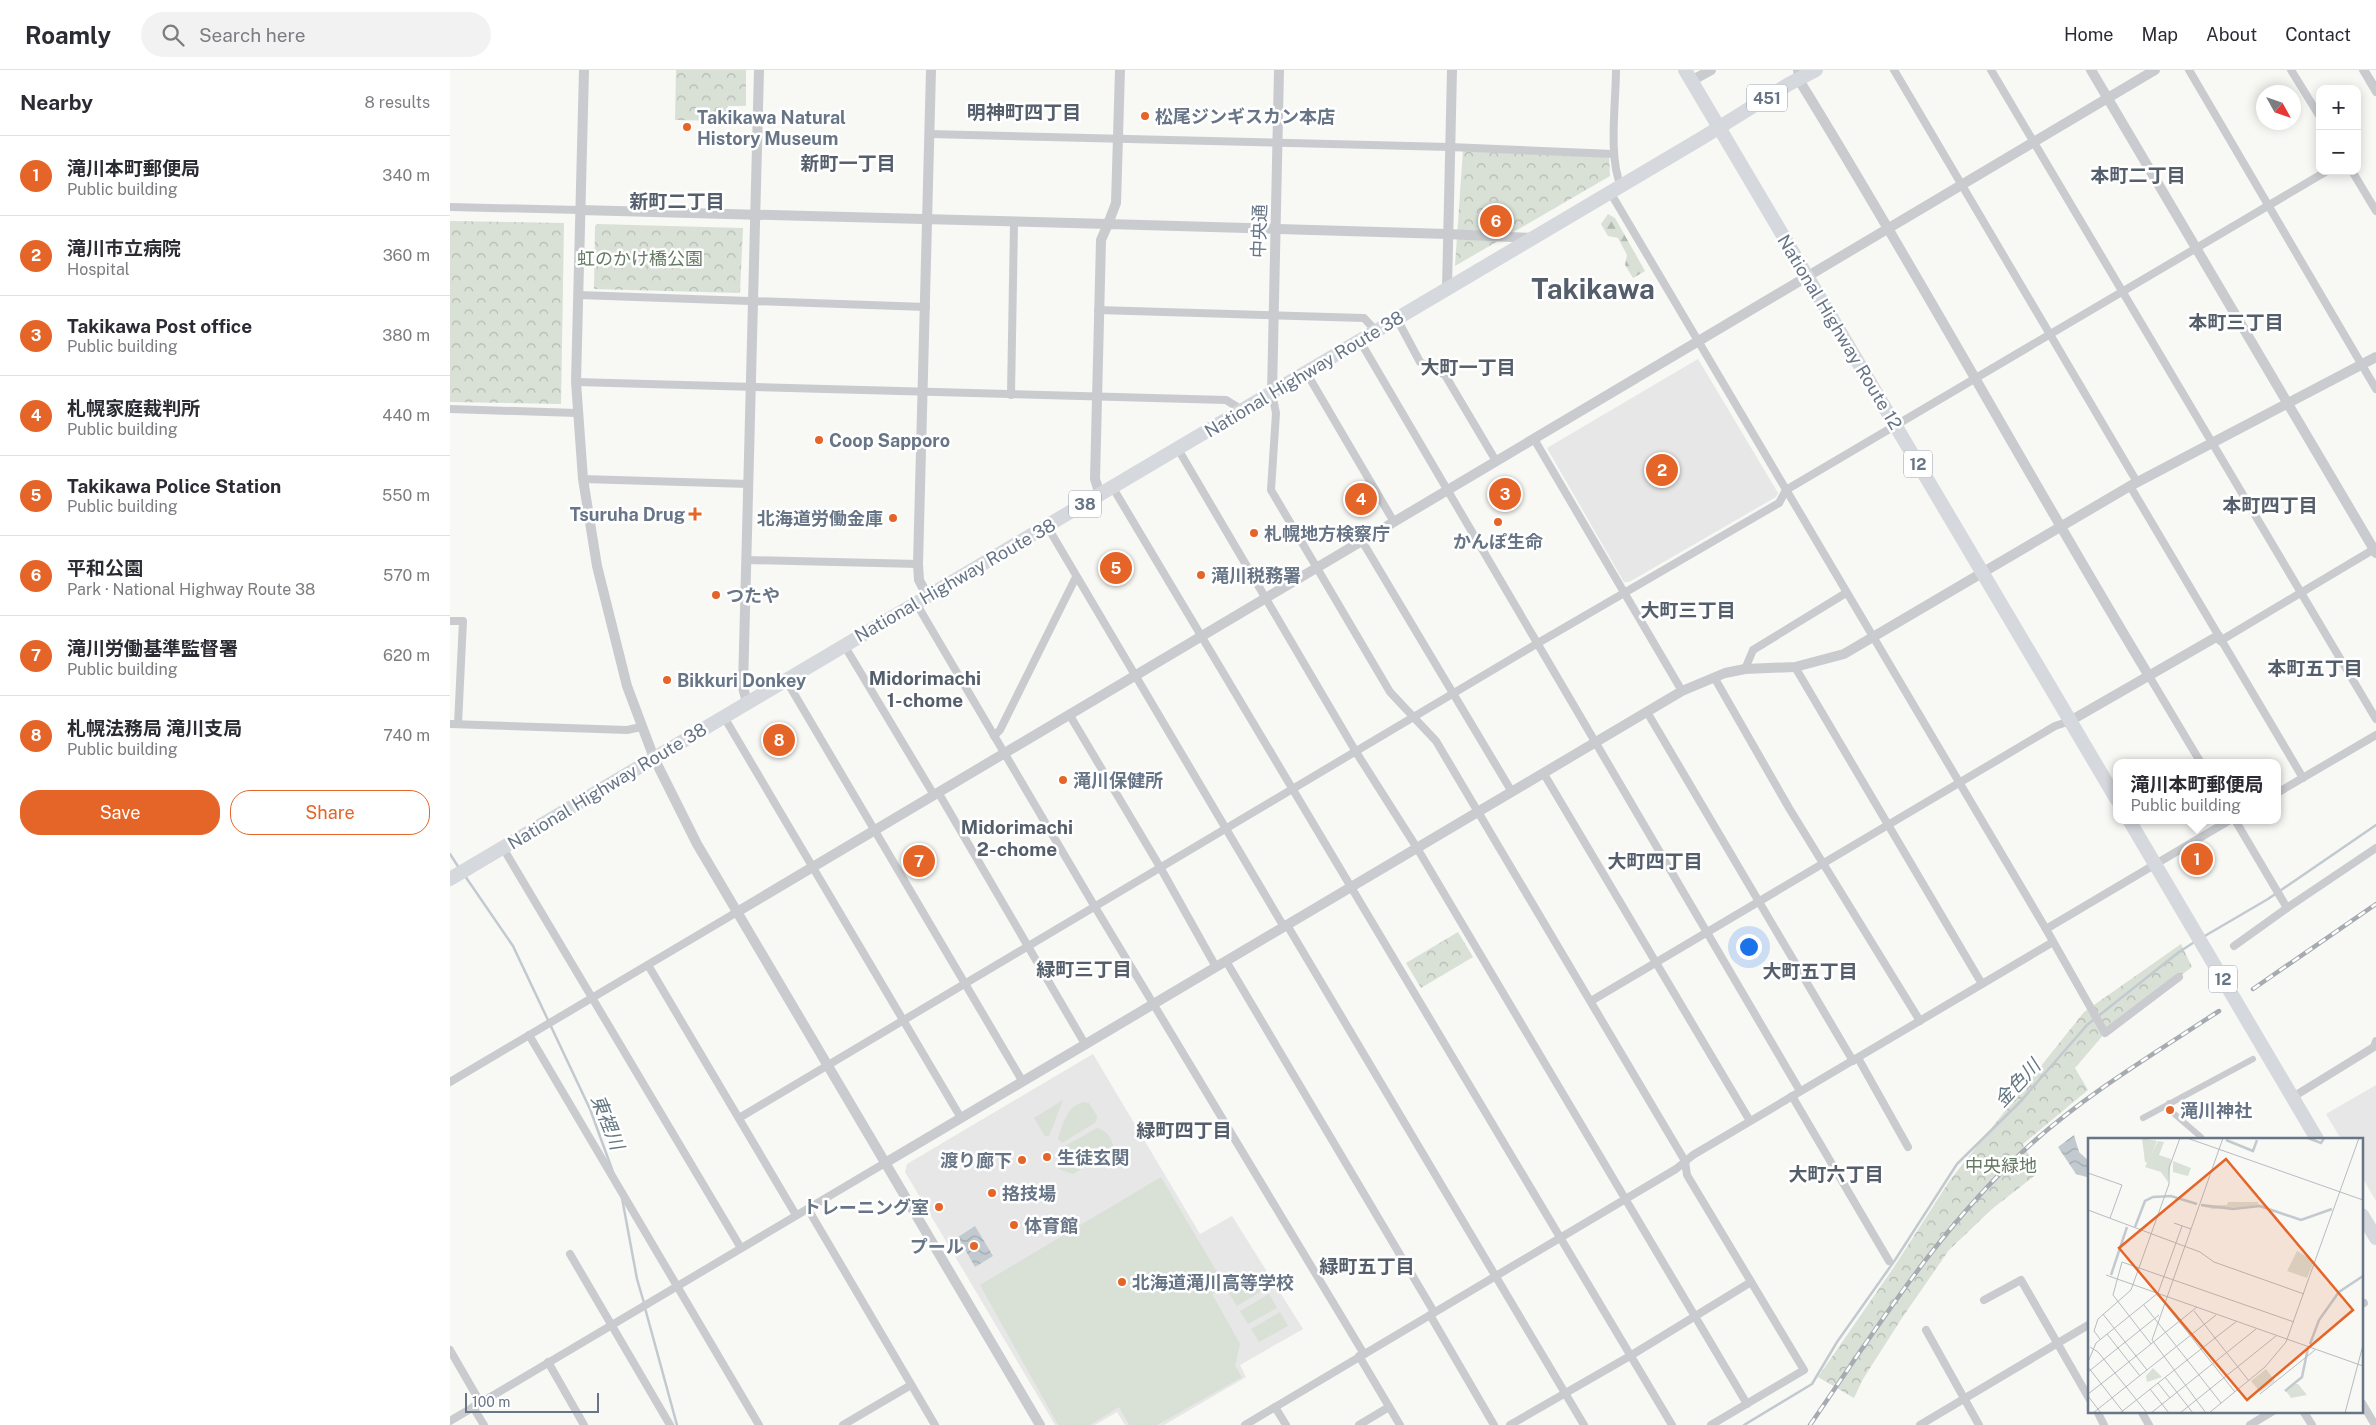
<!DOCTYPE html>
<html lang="en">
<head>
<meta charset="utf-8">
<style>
	body { margin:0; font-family:"Public Sans","Noto Sans JP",sans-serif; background:#f2f2f3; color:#2b2b33 }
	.controls { position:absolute; right:15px; top:15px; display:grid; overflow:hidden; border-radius:10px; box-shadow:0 2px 12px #0003 }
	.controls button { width:45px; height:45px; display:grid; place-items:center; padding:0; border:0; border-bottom:1px solid #e1e1e2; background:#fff; color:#2b2b33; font:25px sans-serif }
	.compass { position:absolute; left:1806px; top:15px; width:45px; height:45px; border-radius:50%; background:#fff; box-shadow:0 2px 12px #0003; rotate:130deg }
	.scale { position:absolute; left:15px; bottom:12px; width:134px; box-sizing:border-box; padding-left:5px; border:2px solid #677587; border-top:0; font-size:14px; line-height:18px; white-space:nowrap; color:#677587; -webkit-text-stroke:4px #fff; paint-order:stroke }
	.you { position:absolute; left:1298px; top:876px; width:18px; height:18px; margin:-12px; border:4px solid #fff; border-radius:50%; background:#1a73e8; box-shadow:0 0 0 8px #1a73e833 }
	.badge { display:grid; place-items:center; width:32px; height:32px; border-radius:50%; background:#e56528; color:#fff; font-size:16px; font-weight:700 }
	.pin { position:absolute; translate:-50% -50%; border:2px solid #fff; box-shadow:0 1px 5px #0006 }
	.popup { position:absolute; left:1663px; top:689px; width:168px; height:65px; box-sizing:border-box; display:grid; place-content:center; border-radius:10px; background:#fff; filter:drop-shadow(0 1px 4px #0005); font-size:16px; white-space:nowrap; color:#7c7c81 }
	.popup b { font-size:19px; color:#2b2b33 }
	.popup::after { content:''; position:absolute; left:50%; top:100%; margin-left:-10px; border:10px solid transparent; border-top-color:#fff }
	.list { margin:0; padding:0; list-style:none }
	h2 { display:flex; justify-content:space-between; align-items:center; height:65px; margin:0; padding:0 20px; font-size:21px }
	h2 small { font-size:16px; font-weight:400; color:#7c7c81 }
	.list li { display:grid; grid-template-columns:32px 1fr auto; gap:15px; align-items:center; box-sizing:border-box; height:80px; padding:0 20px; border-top:1px solid #e1e1e2 }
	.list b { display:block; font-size:19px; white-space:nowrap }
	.list p { margin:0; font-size:16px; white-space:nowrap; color:#7c7c81 }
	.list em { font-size:16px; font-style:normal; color:#7c7c81 }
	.actions { display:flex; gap:10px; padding:15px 20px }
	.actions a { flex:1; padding:11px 0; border:1px solid #e56528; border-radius:20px; text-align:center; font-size:18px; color:#e56528 }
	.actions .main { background:#e56528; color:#fff }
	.icon { flex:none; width:28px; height:28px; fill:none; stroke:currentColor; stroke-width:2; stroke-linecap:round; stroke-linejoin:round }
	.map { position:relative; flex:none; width:1926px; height:1355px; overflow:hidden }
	header { display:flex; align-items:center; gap:30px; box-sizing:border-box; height:70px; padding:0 25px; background:#fff; border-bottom:1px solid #e1e1e2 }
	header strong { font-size:24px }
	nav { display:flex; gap:28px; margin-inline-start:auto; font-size:18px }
	.search { width:350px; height:45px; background:#f2f2f3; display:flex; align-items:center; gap:12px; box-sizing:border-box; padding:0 18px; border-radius:28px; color:#7c7c81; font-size:19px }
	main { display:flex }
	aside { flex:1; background:#fff }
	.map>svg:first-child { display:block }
	.built { fill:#e6e7e6 }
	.grass { fill:#d9e0d6 }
	.forest { fill:url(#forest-firs) }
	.park { fill:url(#park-crowns) }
	.water { fill:url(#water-waves) }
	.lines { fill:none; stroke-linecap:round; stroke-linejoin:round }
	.stream { stroke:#c2cad0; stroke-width:2.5 }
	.pedestrian { stroke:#c9cbcf; stroke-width:6 }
	.minor { stroke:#c9cbcf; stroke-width:8 }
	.tertiary { stroke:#c9cbcf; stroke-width:10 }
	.trunk { stroke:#d5d8dd; stroke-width:14 }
	.rail-casing { stroke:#a6abb2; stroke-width:4.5 }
	.rail { stroke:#fff; stroke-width:2.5; stroke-dasharray:8; stroke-linecap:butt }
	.poi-dot { fill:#e56528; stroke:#fff; stroke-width:2 }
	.labels { text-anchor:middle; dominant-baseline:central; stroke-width:5; stroke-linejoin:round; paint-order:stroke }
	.shield { fill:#fff; stroke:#959eab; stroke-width:1 }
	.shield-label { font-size:16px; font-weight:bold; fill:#677587 }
	.poi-label { font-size:18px; font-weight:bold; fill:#677587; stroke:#fff; text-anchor:start }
	.street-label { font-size:18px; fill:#677587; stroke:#fff }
	.park-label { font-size:18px; fill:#647962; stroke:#fff }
	.neighbourhood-label { font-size:19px; font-weight:bold; fill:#555f6c; stroke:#fff }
	.water-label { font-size:19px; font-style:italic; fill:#637782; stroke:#fff }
	.town-label { font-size:28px; font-weight:bold; fill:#555f6c; stroke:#fff }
	.inset-river { fill:none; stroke:#c2cad0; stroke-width:2.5 }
	.inset-road { fill:none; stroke:#b5bcc2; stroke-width:1 }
	.view { fill:#e56528; fill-opacity:0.15; stroke:#e56528; stroke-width:2.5 }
	.inset-edge { fill:none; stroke:#677587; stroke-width:2.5 }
</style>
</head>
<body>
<header>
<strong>Roamly</strong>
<div class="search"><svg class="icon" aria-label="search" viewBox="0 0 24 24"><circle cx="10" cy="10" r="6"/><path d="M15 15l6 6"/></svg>Search here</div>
<nav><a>Home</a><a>Map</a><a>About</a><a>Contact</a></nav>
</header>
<main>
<aside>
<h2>Nearby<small>8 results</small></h2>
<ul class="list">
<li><span class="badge">1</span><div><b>滝川本町郵便局</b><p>Public building</p></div><em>340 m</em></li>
<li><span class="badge">2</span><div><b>滝川市立病院</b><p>Hospital</p></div><em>360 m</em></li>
<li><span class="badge">3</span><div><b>Takikawa Post office</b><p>Public building</p></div><em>380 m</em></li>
<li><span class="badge">4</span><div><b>札幌家庭裁判所</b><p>Public building</p></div><em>440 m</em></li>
<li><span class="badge">5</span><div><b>Takikawa Police Station</b><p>Public building</p></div><em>550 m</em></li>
<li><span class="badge">6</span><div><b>平和公園</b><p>Park · National Highway Route 38</p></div><em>570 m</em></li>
<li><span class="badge">7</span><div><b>滝川労働基準監督署</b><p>Public building</p></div><em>620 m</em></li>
<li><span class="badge">8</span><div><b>札幌法務局 滝川支局</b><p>Public building</p></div><em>740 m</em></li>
</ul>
<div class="actions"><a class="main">Save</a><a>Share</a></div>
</aside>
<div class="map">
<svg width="1926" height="1355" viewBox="0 0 1926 1355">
	<defs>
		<pattern id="forest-firs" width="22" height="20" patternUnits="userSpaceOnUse" patternTransform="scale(1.25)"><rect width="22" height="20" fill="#d9e0d6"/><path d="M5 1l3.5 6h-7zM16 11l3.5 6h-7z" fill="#b4bab3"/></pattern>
		<pattern id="park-crowns" width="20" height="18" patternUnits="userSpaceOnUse" patternTransform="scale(1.25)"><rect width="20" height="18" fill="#d9e0d6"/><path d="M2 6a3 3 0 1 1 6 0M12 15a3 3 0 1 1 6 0" fill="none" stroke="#b4bab3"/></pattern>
		<pattern id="water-waves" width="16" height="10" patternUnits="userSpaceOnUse" patternTransform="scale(1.25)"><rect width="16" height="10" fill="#c2cad0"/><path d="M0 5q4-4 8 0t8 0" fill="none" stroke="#a1a9ae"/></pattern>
	</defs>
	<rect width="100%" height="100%" fill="#f8f8f5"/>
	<g class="built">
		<polygon points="1248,289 1328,423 1326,427 1179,512 1174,512 1097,378"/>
		<polygon points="643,984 750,1164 782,1146 853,1259 790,1295 796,1307 714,1355 675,1355 667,1342 645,1355 605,1355 455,1102 457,1094"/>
		<polygon points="1926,1015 1926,1131 1912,1107 1912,1069 1891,1069 1876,1044"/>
	</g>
	<g class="grass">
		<polygon points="613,1030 599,1066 595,1066 584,1048"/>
		<path d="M634,1032L639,1033L647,1046L646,1052L612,1073L608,1069C613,1055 616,1036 634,1032Z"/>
		<path d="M647,1058C657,1060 662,1069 664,1079L623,1104L609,1099L608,1096L615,1076Z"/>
		<polygon points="711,1107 774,1214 762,1224 790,1274 785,1296 792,1307 707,1355 679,1355 669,1337 640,1355 608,1355 530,1215"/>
		<polygon points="808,1205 815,1219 787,1236 778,1222"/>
		<polygon points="819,1224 827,1238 798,1254 790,1241"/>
		<polygon points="830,1242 838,1256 809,1272 801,1259"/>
	</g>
	<polygon class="forest" points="1158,144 1165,148 1195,201 1183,208 1175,195 1177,185 1168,168 1158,166 1151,154"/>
	<g class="park">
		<polygon points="226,0 296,0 296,36 278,36 278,51 225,50"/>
		<polygon points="1013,80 1159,86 1160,106 1005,196"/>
		<polygon points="0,151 114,153 111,334 0,332"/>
		<polygon points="147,154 293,158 290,223 144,219 145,156"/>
		<polygon points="1008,862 1023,887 971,918 956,893"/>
		<polygon points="1731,874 1742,897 1655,963 1625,998 1638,1020 1573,1074 1588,1103 1542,1139 1499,1180 1452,1248 1413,1309 1404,1328 1368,1307 1444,1197 1500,1110 1634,942"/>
	</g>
	<g class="water">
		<polygon points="1624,1065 1629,1082 1640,1092 1640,1108 1626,1104 1608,1077"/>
		<polygon points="525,1156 543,1186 525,1197 508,1167"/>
	</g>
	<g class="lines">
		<g class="stream">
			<polyline points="1918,1 1926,14"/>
			<polyline points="0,784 9,798"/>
			<polyline points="15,806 63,876 140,1039 163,1102"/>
			<polyline points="1753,867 1818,829 1926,755"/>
			<polyline points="172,1128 187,1209 194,1233"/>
			<polyline points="195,1238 227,1355"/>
			<polyline points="1294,1355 1362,1314 1387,1272 1445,1190 1507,1094 1570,1032 1637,955 1729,882 1746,871"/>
		</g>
		<g class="pedestrian">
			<polyline points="1719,1033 1722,1042 1751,1067"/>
			<polyline points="1693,1048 1803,989"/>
		</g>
		<g class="minor">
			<path d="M1166,0C1166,33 1158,87 1171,116"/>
			<polyline points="1444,0 1687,412"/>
			<polyline points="1541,0 1926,649"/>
			<polyline points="1739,0 1926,319"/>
			<polyline points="1841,0 1870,47"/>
			<polyline points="1913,0 1926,22"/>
			<polyline points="480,64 1000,77 1164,84"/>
			<polyline points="1902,101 1926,141"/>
			<polyline points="1160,122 1596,859 1655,963 1729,907"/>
			<polyline points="0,137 130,140"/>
			<polyline points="128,225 476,237"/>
			<polyline points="648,240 914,248 926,261"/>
			<polyline points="947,249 970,292 995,305 1046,391"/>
			<polyline points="910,271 1350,1021"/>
			<polyline points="856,302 944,452"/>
			<polyline points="126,312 776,330 792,340"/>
			<polyline points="822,323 826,343 821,420 940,622 986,671 1235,1091 1237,1105 1354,1300 1261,1355"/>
			<polyline points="561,325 564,153"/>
			<polyline points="0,339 127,343"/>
			<polyline points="1084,369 1232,621"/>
			<polyline points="728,379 906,682 967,778 1297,1334"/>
			<polyline points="133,409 298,414"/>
			<polyline points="1680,416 1853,708"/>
			<polyline points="663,418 1222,1355"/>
			<polyline points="597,456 834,857"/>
			<polyline points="912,471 1062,722"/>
			<polyline points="296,490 468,494"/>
			<polyline points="466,533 645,837 914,1284"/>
			<polyline points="0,551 13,551 8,654"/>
			<polyline points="1770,571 1926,478"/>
			<polyline points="394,575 484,725"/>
			<polyline points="1345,597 1532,914"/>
			<polyline points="1295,599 1303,580 1396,523"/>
			<polyline points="1699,606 1751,693"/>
			<polyline points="1264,607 1339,738 1470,951"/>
			<polyline points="336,610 573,1012"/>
			<polyline points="1197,642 1403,991"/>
			<polyline points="619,644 710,797 766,897"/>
			<polyline points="274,647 511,1048"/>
			<polyline points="0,654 177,660 191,657"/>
			<polyline points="544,666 550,660 626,507"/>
			<polyline points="1094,704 1300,1051"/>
			<polyline points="488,722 635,974"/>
			<polyline points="1827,723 1926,665"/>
			<polyline points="1785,750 1837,838 1926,778"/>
			<polyline points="53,778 291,1178"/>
			<polyline points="837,855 1134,1355"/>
			<polyline points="1596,859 1780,750"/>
			<polyline points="1784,876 1837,838"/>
			<polyline points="776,891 984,1242"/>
			<polyline points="198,895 346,1145"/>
			<polyline points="1141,931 1605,656 1620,651"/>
			<polyline points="79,965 309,1355"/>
			<polyline points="1408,988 1458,1077"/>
			<polyline points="0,1012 287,842"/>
			<polyline points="1342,1026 1439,1191"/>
			<polyline points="1843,1027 1924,977 1926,971"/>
			<polyline points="289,1048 1088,573 1329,433 1336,420 1877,101"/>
			<polyline points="358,1139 485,1355"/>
			<polyline points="120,1184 220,1355"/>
			<polyline points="1534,1230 1571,1210 1640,1330"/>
			<polyline points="1912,1234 1914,1233"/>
			<polyline points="980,1245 1044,1355"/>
			<polyline points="1476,1260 1529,1355"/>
			<polyline points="0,1280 30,1332"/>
			<polyline points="909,1286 950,1355"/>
			<polyline points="98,1292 134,1355"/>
			<polyline points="1912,1333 1925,1355"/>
			<polyline points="23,1337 34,1355"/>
			<polyline points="825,1337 836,1355"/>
			<polyline points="1647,1341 1654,1355"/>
			<polyline points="1691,1341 1699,1355"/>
			<polyline points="1853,1341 1862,1355"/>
			<polyline points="0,1351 435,1093"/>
			<polyline points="393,1355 461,1315"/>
			<polyline points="795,1355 1226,1099 1243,1085 1603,872"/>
			<polyline points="909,1355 939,1337"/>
			<polyline points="1060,1355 1180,1286 1301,1212"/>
			<polyline points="1470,1355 1640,1254"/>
			<polyline points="1800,1355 1823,1341"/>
		</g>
		<g class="tertiary">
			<polyline points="134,0 126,312 133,409 147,496 177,616 204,688 247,774 590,1355"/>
			<path d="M1348,0L1349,10C1470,206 1580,409 1699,606"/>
			<polyline points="1641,0 1926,483"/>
			<polyline points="1241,11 1261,0"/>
			<polyline points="130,140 658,154 666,133 670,0"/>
			<polyline points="997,218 1002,0"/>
			<polyline points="822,323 829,0"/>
			<polyline points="650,425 645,409 651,170 658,154 997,164 1082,168"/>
			<polyline points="478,527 469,510 468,494 481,0"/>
			<polyline points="297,633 293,617 309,0"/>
			<polyline points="1620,651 1768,566"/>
			<polyline points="287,842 1705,0"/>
			<polyline points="435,1093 1232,621 1275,603 1295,599 1345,597 1394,584 1680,416 1926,287"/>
		</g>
		<g class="trunk">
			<polyline points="1235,0 1667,730"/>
			<polyline points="1679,750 1867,1069"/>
			<polyline points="0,809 1252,68 1339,14 1366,0"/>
			<polyline points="1912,1145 1926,1168"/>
		</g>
		<g class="rail-casing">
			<g id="rail">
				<polyline points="1803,919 1926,834"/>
				<path d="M1360,1355C1428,1256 1491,1155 1581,1074C1638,1023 1705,983 1769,941"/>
			</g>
		</g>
		<use href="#rail" class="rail"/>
	</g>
	<g class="poi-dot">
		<circle cx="695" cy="46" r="5"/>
		<circle cx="237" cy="57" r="5"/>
		<circle cx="369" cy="370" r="5"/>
		<path d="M242.5 436.5h5v5h5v5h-5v5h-5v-5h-5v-5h5z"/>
		<circle cx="443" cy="448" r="5"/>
		<circle cx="1048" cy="452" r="5"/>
		<circle cx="804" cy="463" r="5"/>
		<circle cx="751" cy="505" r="5"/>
		<circle cx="266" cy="525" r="5"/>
		<circle cx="217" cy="610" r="5"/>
		<circle cx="613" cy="710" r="5"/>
		<circle cx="1720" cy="1040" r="5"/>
		<circle cx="597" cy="1087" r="5"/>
		<circle cx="572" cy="1090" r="5"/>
		<circle cx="542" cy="1123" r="5"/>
		<circle cx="489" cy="1137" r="5"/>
		<circle cx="564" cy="1155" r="5"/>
		<circle cx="524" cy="1176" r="5"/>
		<circle cx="672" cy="1212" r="5"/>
	</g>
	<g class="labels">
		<g class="shield">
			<rect x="1297" y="14.5" width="40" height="27" rx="4"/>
			<rect x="1454" y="380.5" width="28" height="27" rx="4"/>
			<rect x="619" y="420.5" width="32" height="27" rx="4"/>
			<rect x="1759" y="895.5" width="28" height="27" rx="4"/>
		</g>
		<g class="shield-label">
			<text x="1317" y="28">451</text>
			<text x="1468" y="394">12</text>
			<text x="635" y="434">38</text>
			<text x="1773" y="909">12</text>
		</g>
		<g class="poi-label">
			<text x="705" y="46">松尾ジンギスカン本店</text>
			<text x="247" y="47">Takikawa Natural<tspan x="247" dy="21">History Museum</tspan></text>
			<text x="379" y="370">Coop Sapporo</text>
			<text x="235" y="444" text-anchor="end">Tsuruha Drug</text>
			<text x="433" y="448" text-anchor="end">北海道労働金庫</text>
			<text x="814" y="463">札幌地方検察庁</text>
			<text x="1048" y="471" text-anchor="middle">かんぽ生命</text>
			<text x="761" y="505">滝川税務署</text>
			<text x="276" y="525">つたや</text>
			<text x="227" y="610">Bikkuri Donkey</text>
			<text x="623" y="710">滝川保健所</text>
			<text x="1730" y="1040">滝川神社</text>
			<text x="607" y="1087">生徒玄関</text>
			<text x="562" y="1090" text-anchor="end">渡り廊下</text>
			<text x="552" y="1123">挌技場</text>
			<text x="479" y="1137" text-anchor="end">トレーニング室</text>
			<text x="574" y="1155">体育館</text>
			<text x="514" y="1176" text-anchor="end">プール</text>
			<text x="682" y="1212">北海道滝川高等学校</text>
		</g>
		<g class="street-label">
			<text transform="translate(809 161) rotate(-88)">中央通</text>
			<text transform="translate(1390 262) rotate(59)">National Highway Route 12</text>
			<text transform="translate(854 304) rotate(-31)">National Highway Route 38</text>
			<text transform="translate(505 510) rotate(-30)">National Highway Route 38</text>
			<text transform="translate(157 716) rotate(-31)">National Highway Route 38</text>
		</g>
		<g class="park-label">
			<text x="190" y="188">虹のかけ橋公園</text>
			<text x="1551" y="1095">中央緑地</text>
		</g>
		<g class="neighbourhood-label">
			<text x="574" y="42">明神町四丁目</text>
			<text x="398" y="93">新町一丁目</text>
			<text x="1688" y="105">本町二丁目</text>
			<text x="227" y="131">新町二丁目</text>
			<text x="1786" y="252">本町三丁目</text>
			<text x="1018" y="297">大町一丁目</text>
			<text x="1820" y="435">本町四丁目</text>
			<text x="1238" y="540">大町三丁目</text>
			<text x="1865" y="598">本町五丁目</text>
			<text x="475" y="608">Midorimachi<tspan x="475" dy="22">1-chome</tspan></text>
			<text x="567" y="757">Midorimachi<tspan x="567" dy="22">2-chome</tspan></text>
			<text x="1205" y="791">大町四丁目</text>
			<text x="634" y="899">緑町三丁目</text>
			<text x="1360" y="901">大町五丁目</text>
			<text x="734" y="1060">緑町四丁目</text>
			<text x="1386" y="1104">大町六丁目</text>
			<text x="917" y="1196">緑町五丁目</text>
		</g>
		<g class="water-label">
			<text transform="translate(1567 1013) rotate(-47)">金色川</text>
			<text transform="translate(158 1052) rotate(68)">東裡川</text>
		</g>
		<g class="town-label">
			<text x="1143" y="218">Takikawa</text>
		</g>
	</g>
	<g transform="translate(1638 1068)">
		<rect width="275" height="275" fill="#f8f8f5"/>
		<path d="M85,23L103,30L100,38L85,34ZM209,113L226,123L219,140L199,133ZM65,230L74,239L59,244L58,238ZM207,246H210L219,257L203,260L198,253Z" fill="#d9e0d6"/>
		<path d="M54,0L69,3L60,25L57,24Z" fill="#d9e0d6"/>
		<path d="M70,3L76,4L71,17L83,21L80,44L73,34L57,29ZM140,64H170L171,68L125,71L113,68L139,67ZM178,231L187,243L172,254L163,243Z" fill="#d9e0d6"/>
		<path class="inset-river" d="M220,0L233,5L236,0M138,2L165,13L169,2M113,67L145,71L172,68L213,82L244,71M47,89L57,63L65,59L83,58L109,66M23,137L39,89M222,206L231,182L251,154L275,138M197,253L214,239L220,210"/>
		<path class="inset-road" d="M99,0L275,62M0,35L34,47L22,80M0,72L112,114L126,124L216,156M86,85L103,91M18,137L275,228M56,167L133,265M78,167L147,254M109,169L63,206L25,157L34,124L206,184M106,173L127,200L149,183M15,176L59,232M19,196L52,238M12,201L6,193L10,181L43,152L81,46V30L92,0M2,209L10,214L27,235L63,206M0,224L8,205L70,155L94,88M0,229L36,275M0,234L71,177M77,239L105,275M70,245L82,260M62,251L81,275M0,256L27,235L59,275M172,256L227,212M0,258L13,275M5,275L128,177M32,275L127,200L161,243M63,275L168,191M92,275L188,198M118,275L64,202L135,0M121,275L177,229L198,204L271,0M257,275L275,207"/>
		<path class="view" d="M138,21L265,172L159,262L31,110Z"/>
		<rect width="275" height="275" class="inset-edge"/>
	</g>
</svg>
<div class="controls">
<button>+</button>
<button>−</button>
</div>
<svg class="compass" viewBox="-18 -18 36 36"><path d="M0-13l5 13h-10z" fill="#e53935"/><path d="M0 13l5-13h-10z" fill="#7c7c81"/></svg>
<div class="scale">100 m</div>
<div class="you"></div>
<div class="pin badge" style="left:1747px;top:789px">1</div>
<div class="popup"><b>滝川本町郵便局</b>Public building</div>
<div class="pin badge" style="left:1212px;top:400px">2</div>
<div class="pin badge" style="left:1055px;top:424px">3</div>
<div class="pin badge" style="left:911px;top:429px">4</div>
<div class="pin badge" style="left:666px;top:498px">5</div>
<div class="pin badge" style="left:1046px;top:151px">6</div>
<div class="pin badge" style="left:469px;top:791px">7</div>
<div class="pin badge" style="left:329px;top:670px">8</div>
</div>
</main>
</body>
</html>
